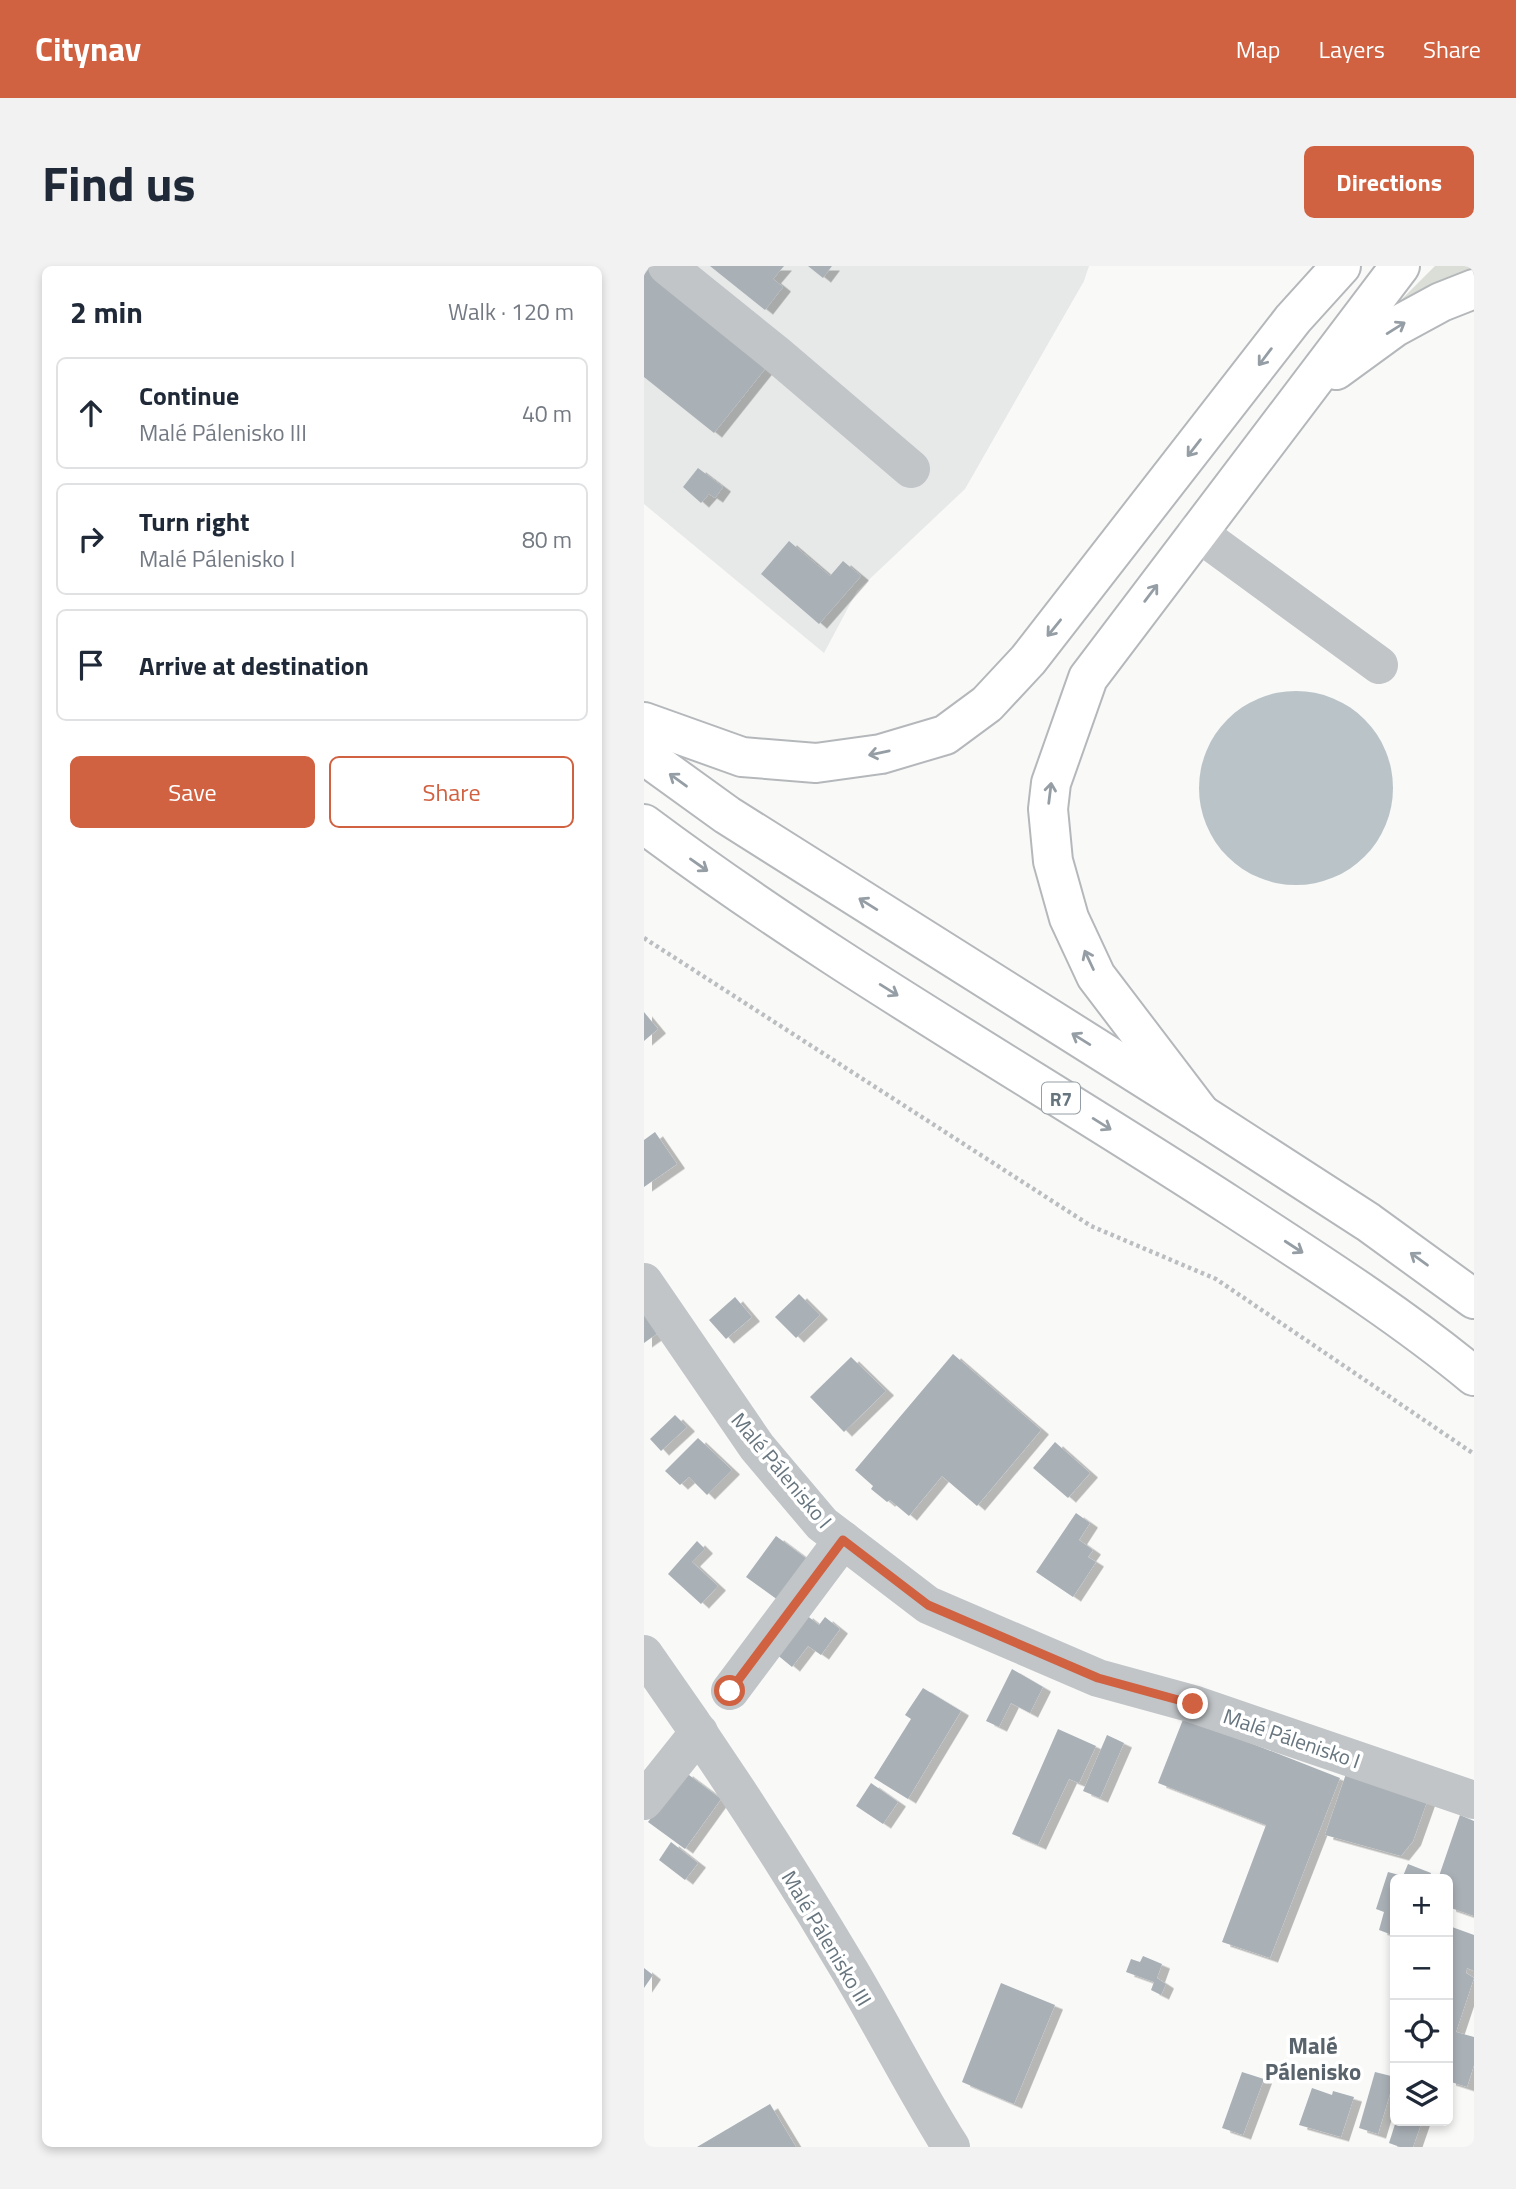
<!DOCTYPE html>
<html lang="en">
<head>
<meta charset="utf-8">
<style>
	body { margin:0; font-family:"Titillium Web",sans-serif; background:#f2f2f3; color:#1f2937 }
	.controls { position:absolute; right:21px; bottom:21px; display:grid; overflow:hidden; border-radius:10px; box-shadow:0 4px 10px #0003 }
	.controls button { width:63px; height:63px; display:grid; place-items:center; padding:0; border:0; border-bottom:2px solid #e0e1e3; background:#fff; color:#1f2937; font:35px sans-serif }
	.stop { position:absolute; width:21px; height:21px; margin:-16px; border:5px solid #d06141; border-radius:50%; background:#fff }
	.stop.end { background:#d06141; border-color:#fff; box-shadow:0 2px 7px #0008 }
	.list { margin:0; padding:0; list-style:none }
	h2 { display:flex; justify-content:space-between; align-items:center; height:91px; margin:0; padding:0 28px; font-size:30px }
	h2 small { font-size:23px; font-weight:400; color:#747a83 }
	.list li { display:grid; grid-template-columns:46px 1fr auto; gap:21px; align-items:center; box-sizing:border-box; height:112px; margin:0 14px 14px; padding:0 14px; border:2px solid #e0e1e3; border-radius:10px }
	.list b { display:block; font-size:26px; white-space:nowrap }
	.list p { margin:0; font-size:23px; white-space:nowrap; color:#747a83 }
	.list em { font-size:23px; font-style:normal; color:#747a83 }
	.actions { display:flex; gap:14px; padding:21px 28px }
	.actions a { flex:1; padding:16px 0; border:2px solid #d06141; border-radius:10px; text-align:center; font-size:24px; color:#d06141 }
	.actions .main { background:#d06141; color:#fff }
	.icon { flex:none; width:38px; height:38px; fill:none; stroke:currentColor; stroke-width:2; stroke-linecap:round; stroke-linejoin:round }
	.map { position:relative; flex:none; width:830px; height:1881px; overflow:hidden; border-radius:10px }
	header { display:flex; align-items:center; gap:42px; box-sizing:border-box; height:98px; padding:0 35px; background:#d06141; color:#fff }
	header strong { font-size:33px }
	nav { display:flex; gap:38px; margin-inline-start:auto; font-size:24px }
	.intro { display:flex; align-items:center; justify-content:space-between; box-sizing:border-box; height:168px; padding:0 42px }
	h1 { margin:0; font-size:49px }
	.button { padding:18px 32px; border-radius:10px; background:#d06141; color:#fff; font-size:24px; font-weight:700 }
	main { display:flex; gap:42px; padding:0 42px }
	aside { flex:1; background:#fff; border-radius:10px; box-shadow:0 4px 10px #0003 }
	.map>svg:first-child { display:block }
	.built { fill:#e7e8e8 }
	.green { fill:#daded7 }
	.water { fill:#bac4c8 }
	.building { fill:#a9b0b6; filter:url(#shadow) }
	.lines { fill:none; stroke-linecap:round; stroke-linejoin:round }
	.highway-casing { stroke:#b5b8bb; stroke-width:42 }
	.path { stroke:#bbbec0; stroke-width:4.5; stroke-dasharray:3.5 3.5; stroke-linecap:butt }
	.minor { stroke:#c1c5c8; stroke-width:38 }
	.highway { stroke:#fff; stroke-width:38 }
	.oneway { stroke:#959ea5 }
	.route { stroke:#d06141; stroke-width:9 }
	.labels { text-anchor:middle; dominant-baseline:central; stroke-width:7; stroke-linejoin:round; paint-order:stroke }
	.shield { fill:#fff; stroke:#959ea5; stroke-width:2 }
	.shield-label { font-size:19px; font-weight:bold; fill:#67757f }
	.street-label { font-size:21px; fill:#67757f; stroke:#fff }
	.neighbourhood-label { font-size:23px; font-weight:bold; fill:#59636b; stroke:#fff }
</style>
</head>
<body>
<header>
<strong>Citynav</strong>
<nav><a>Map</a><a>Layers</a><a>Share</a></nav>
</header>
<div class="intro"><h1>Find us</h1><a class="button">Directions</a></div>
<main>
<aside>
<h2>2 min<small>Walk · 120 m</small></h2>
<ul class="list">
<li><svg class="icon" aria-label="ahead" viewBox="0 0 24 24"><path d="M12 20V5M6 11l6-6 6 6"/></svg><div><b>Continue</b><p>Malé Pálenisko III</p></div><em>40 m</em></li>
<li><svg class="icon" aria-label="right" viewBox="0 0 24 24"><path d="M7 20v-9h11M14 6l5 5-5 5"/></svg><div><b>Turn right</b><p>Malé Pálenisko I</p></div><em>80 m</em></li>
<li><svg class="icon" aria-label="arrive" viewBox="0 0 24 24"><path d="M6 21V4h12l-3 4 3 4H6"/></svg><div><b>Arrive at destination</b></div></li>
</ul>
<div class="actions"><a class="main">Save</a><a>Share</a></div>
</aside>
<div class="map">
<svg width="830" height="1881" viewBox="0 0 830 1881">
	<defs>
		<filter id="shadow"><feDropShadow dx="8" dy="4.5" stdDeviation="0" flood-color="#0004"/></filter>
	</defs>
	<rect width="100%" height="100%" fill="#f9f9f8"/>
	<polygon class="built" points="0,0 445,0 440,15 321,223 213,325 180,387 0,238"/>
	<polygon class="green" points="791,0 830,0 830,7 750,41"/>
	<circle class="water" cx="652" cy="522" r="97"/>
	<g class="building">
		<polygon points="66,0 140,0 129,13 139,21 121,44"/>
		<polygon points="164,0 188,0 179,12"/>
		<polygon points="5,2 125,98 70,167 0,111 0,9"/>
		<polygon points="54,202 79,221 71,232 65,228 57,237 39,221"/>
		<polygon points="145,275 186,310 199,295 217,310 175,358 117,308"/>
		<polygon points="0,746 14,763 0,775"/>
		<polygon points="11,866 33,898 0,921 0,874"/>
		<polygon points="155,1028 176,1049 152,1072 131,1051"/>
		<polygon points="91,1031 108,1051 82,1073 65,1054"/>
		<polygon points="0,1038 21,1062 0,1077"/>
		<polygon points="309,1088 397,1164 333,1240 298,1210 265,1250 246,1234 243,1236 227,1223 229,1220 211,1204"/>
		<polygon points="207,1091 242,1125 200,1166 166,1131"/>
		<polygon points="31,1149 43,1161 17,1185 6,1173"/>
		<polygon points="54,1172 88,1204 63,1229 45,1211 36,1219 21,1205"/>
		<polygon points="411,1176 446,1207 424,1232 389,1202"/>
		<polygon points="432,1247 446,1257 435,1274 449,1284 444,1291 452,1296 429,1331 392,1306"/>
		<polygon points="132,1270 167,1296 138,1337 102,1311"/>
		<polygon points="53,1275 61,1283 48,1296 74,1320 57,1338 24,1308"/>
		<polygon points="161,1348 175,1359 181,1351 196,1363 177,1389 164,1380 148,1401 131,1387"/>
		<polygon points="368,1403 399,1421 386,1447 367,1437 355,1461 342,1455"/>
		<polygon points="279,1422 317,1445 264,1533 230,1512 267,1453 261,1449"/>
		<polygon points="540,1451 696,1512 626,1692 578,1676 622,1559 514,1517"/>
		<polygon points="414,1463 452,1480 435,1517 425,1513 394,1579 368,1568"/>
		<polygon points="463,1469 480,1477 456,1532 439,1525"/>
		<polygon points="704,1502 785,1530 769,1575 757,1590 681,1569"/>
		<polygon points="41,1506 77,1533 41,1583 4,1556"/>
		<polygon points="227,1517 254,1536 239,1558 212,1540"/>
		<polygon points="816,1549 830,1555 830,1650 804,1641 804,1613 794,1613"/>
		<polygon points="27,1576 54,1597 41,1614 15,1594"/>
		<polygon points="764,1598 787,1607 785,1613 751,1613 751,1670 735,1664 740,1646 732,1643 744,1606 759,1610"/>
		<polygon points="808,1661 830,1669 830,1705 823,1702 822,1707 830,1712 812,1766 830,1771 830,1799 823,1821 804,1815 804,1686 807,1675 804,1674"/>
		<polygon points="499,1690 518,1698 513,1712 522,1718 517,1729 507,1724 510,1716 482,1706 487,1693 496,1696"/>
		<polygon points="0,1702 9,1709 0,1722"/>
		<polygon points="357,1717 411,1739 370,1838 318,1816"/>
		<polygon points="598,1806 620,1813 599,1869 578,1862"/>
		<polygon points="731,1806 751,1811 734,1868 715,1862"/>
		<polygon points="668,1822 688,1829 689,1825 710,1831 697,1871 655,1859"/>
		<polygon points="126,1838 152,1881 53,1881"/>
		<polygon points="752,1855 778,1855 769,1881 756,1881 745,1877"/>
	</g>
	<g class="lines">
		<g class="highway-casing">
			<g id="highway">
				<polyline points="692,104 751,61 797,36 830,23"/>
				<polyline points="0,456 98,491 172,497 237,488 301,469 343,438 384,394 649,53 697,0"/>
				<polyline points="0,489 83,549 557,848 724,956 830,1033"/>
				<path d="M0,558C187,698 392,813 587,940C668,993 755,1048 830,1110"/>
				<polyline points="557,848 452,710 425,652 409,595 404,543 407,517 444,412 756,0"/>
			</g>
		</g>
		<polyline class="path" points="0,672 447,960 572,1013 830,1188"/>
		<g class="minor">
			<polyline points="23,0 131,87 267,203"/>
			<polyline points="553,266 735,399"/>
			<polyline points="0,1016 113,1181 178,1258 284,1339 454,1412 549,1438 830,1534"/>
			<path d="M0,1388C73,1491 142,1597 206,1705C241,1764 271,1824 307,1881"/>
			<polyline points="86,1425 199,1274"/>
			<polyline points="0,1535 55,1466"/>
		</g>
		<use href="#highway" class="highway"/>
	</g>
	<defs><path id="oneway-shaft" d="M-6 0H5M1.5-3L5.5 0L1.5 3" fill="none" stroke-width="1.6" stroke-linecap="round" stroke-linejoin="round" transform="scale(1.75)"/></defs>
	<g class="oneway">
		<use href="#oneway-shaft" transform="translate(752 62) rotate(-32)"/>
		<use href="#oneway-shaft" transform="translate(621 91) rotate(127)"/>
		<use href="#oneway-shaft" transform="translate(550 182) rotate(128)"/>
		<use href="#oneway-shaft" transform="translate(507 327) rotate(-53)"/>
		<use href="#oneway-shaft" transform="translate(410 362) rotate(129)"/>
		<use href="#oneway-shaft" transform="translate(235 487) rotate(168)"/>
		<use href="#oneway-shaft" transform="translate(34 514) rotate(-144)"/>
		<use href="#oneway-shaft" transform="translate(406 527) rotate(-83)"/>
		<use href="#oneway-shaft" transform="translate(55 599) rotate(35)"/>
		<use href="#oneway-shaft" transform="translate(224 638) rotate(-148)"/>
		<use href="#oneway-shaft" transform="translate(445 694) rotate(-115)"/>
		<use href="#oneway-shaft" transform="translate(245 724) rotate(32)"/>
		<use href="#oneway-shaft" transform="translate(437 773) rotate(-148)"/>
		<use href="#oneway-shaft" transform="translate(458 858) rotate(32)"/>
		<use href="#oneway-shaft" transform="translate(650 981) rotate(33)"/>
		<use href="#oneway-shaft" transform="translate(775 993) rotate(-144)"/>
	</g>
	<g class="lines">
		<polyline class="route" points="86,1425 199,1274 284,1339 454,1412 549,1438"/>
	</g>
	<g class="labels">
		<rect class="shield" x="398" y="816.5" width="38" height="31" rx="5"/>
		<g class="shield-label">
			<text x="417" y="832">R7</text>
		</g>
		<g class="street-label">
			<text transform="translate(138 1204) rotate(50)">Malé Pálenisko I</text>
			<text transform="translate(648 1472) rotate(19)">Malé Pálenisko I</text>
			<text transform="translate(183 1672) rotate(59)">Malé Pálenisko III</text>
		</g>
		<g class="neighbourhood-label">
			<text x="669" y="1779">Malé<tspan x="669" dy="26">Pálenisko</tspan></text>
		</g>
	</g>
</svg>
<div class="controls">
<button>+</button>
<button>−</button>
<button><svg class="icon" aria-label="locate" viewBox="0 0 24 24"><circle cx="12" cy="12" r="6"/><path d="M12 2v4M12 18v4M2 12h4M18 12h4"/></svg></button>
<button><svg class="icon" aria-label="layers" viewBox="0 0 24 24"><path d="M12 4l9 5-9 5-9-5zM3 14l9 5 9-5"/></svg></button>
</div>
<div class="stop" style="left:86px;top:1425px"></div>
<div class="stop end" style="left:549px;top:1438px"></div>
</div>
</main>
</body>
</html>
